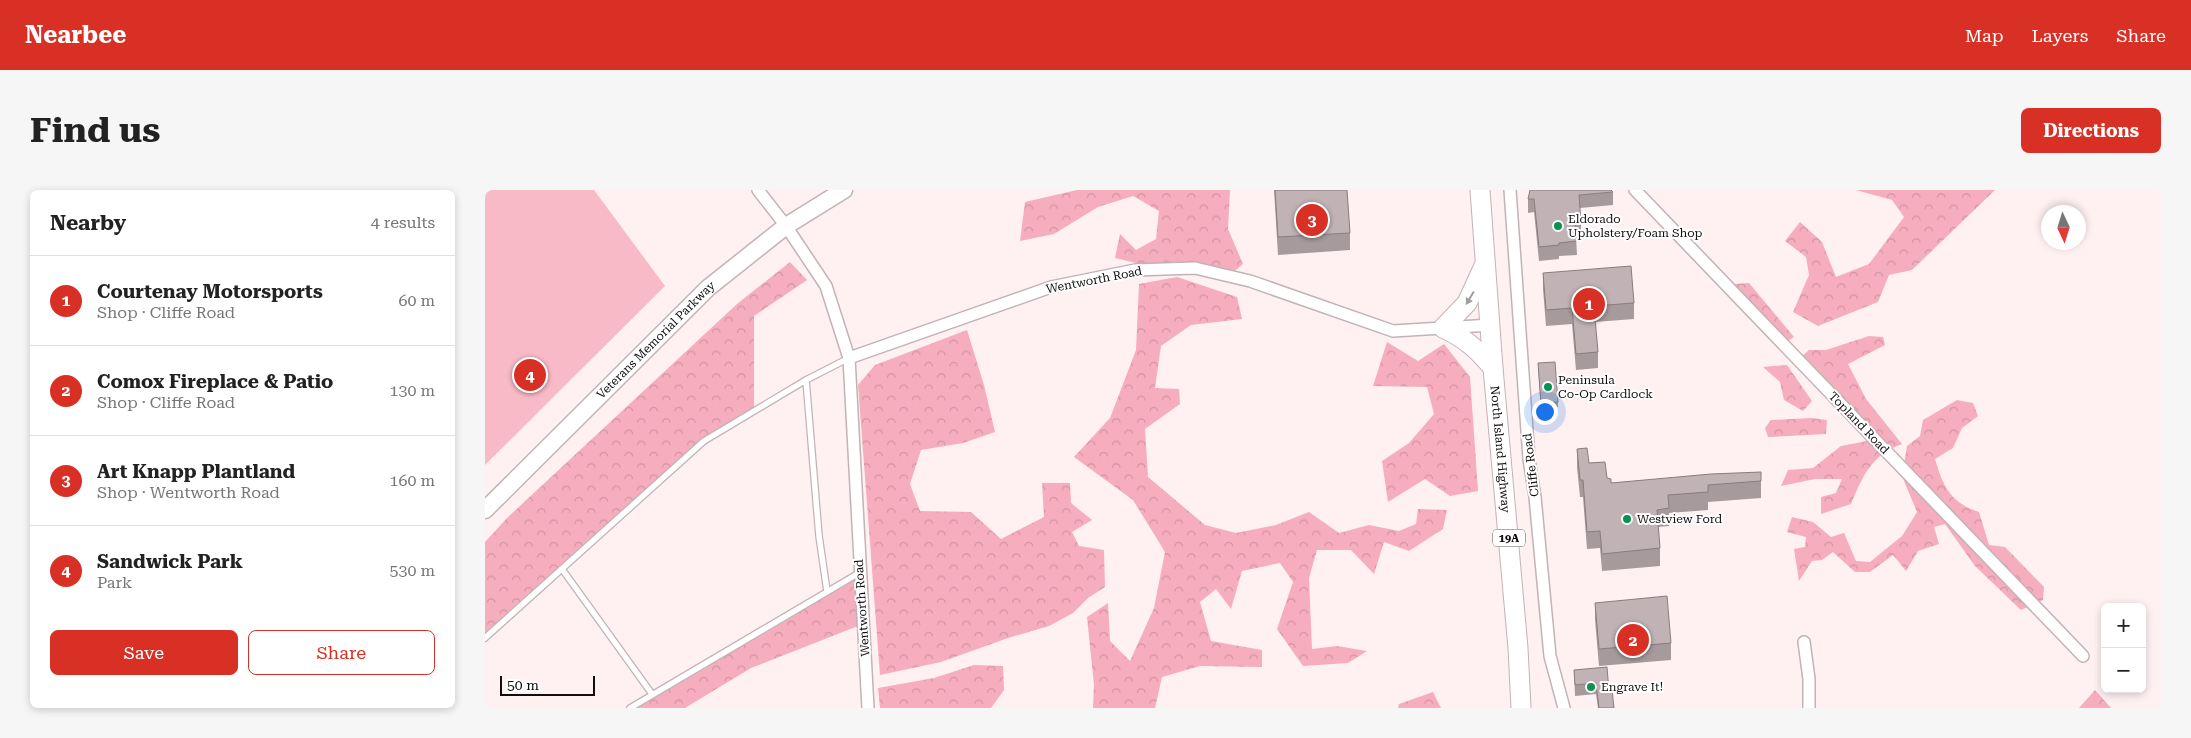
<!DOCTYPE html>
<html lang="en">
<head>
<meta charset="utf-8">
<style>
	body { margin:0; font-family:"Roboto Serif",serif; background:#f6f6f6; color:#222 }
	.controls { position:absolute; right:15px; bottom:15px; display:grid; overflow:hidden; border-radius:8px; box-shadow:0 2px 8px #0003 }
	.controls button { width:45px; height:45px; display:grid; place-items:center; padding:0; border:0; border-bottom:1px solid #e0e0e0; background:#fff; color:#222; font:25px sans-serif }
	.compass { position:absolute; left:1556px; top:15px; width:45px; height:45px; border-radius:50%; background:#fff; box-shadow:0 2px 8px #0003; rotate:176deg }
	.scale { position:absolute; left:15px; bottom:12px; width:95px; box-sizing:border-box; padding-left:5px; border:2px solid #110c0d; border-top:0; font-size:14px; line-height:18px; white-space:nowrap; color:#110c0d; -webkit-text-stroke:4px #fff; paint-order:stroke }
	.you { position:absolute; left:1059px; top:221px; width:18px; height:18px; margin:-12px; border:4px solid #fff; border-radius:50%; background:#1a73e8; box-shadow:0 0 0 8px #1a73e833 }
	.badge { display:grid; place-items:center; width:32px; height:32px; border-radius:50%; background:#d93025; color:#fff; font-size:16px; font-weight:700 }
	.pin { position:absolute; translate:-50% -50%; border:2px solid #fff; box-shadow:0 1px 5px #0006 }
	.list { margin:0; padding:0; list-style:none }
	h2 { display:flex; justify-content:space-between; align-items:center; height:65px; margin:0; padding:0 20px; font-size:21px }
	h2 small { font-size:16px; font-weight:400; color:#767676 }
	.list li { display:grid; grid-template-columns:32px 1fr auto; gap:15px; align-items:center; box-sizing:border-box; height:90px; padding:0 20px; border-top:1px solid #e0e0e0 }
	.list b { display:block; font-size:19px; white-space:nowrap }
	.list p { margin:0; font-size:16px; white-space:nowrap; color:#767676 }
	.list em { font-size:16px; font-style:normal; color:#767676 }
	.actions { display:flex; gap:10px; padding:15px 20px }
	.actions a { flex:1; padding:11px 0; border:1px solid #d93025; border-radius:8px; text-align:center; font-size:18px; color:#d93025 }
	.actions .main { background:#d93025; color:#fff }
	.map { position:relative; flex:none; width:1676px; height:518px; overflow:hidden; border-radius:8px }
	header { display:flex; align-items:center; gap:30px; box-sizing:border-box; height:70px; padding:0 25px; background:#d93025; color:#fff }
	header strong { font-size:24px }
	nav { display:flex; gap:28px; margin-inline-start:auto; font-size:18px }
	.intro { display:flex; align-items:center; justify-content:space-between; box-sizing:border-box; height:120px; padding:0 30px }
	h1 { margin:0; font-size:35px }
	.button { padding:12px 22px; border-radius:8px; background:#d93025; color:#fff; font-size:18px; font-weight:700 }
	main { display:flex; gap:30px; padding:0 30px }
	aside { flex:1; background:#fff; border-radius:8px; box-shadow:0 2px 8px #0003 }
	.map>svg:first-child { display:block }
	.forest { fill:url(#forest-crowns) }
	.green { fill:#f8bac7 }
	.lines { fill:none; stroke-linecap:round; stroke-linejoin:round }
	.lane-casing { stroke:#c2b3b6; stroke-width:8 }
	.street-casing { stroke:#c2b3b6; stroke-width:14 }
	.secondary-casing { stroke:#c2b3b6; stroke-width:19 }
	.primary-casing { stroke:#c2b3b6; stroke-width:21 }
	.lane { stroke:#fff; stroke-width:5.5 }
	.street { stroke:#fff; stroke-width:11 }
	.secondary { stroke:#fff; stroke-width:16 }
	.primary { stroke:#fff; stroke-width:19 }
	.wall { fill:#a69a9c }
	.building { fill:#c1b3b5; stroke:#877d7f }
	.oneway { fill:#a09e9e }
	.poi-dot { fill:#0a9251; stroke:#fff; stroke-width:2 }
	.labels { text-anchor:middle; dominant-baseline:central; stroke-width:4; stroke-linejoin:round; paint-order:stroke }
	.shield { fill:#fff; stroke:#585556; stroke-width:1 }
	.shield-label { font-size:11px; font-weight:bold; fill:#110c0d }
	.poi-label { font-size:12px; fill:#110c0d; stroke:#fff; text-anchor:start }
	.street-label { font-size:12px; fill:#110c0d; stroke:#fff }
</style>
</head>
<body>
<header>
<strong>Nearbee</strong>
<nav><a>Map</a><a>Layers</a><a>Share</a></nav>
</header>
<div class="intro"><h1>Find us</h1><a class="button">Directions</a></div>
<main>
<aside>
<h2>Nearby<small>4 results</small></h2>
<ul class="list">
<li><span class="badge">1</span><div><b>Courtenay Motorsports</b><p>Shop · Cliffe Road</p></div><em>60 m</em></li>
<li><span class="badge">2</span><div><b>Comox Fireplace &amp; Patio</b><p>Shop · Cliffe Road</p></div><em>130 m</em></li>
<li><span class="badge">3</span><div><b>Art Knapp Plantland</b><p>Shop · Wentworth Road</p></div><em>160 m</em></li>
<li><span class="badge">4</span><div><b>Sandwick Park</b><p>Park</p></div><em>530 m</em></li>
</ul>
<div class="actions"><a class="main">Save</a><a>Share</a></div>
</aside>
<div class="map">
<svg width="1676" height="518" viewBox="0 0 1676 518">
	<defs>
		<pattern id="forest-crowns" width="20" height="18" patternUnits="userSpaceOnUse" patternTransform="scale(1.25)"><rect width="20" height="18" fill="#f6adbe"/><path d="M2 6a3 3 0 1 1 6 0M12 15a3 3 0 1 1 6 0" fill="none" stroke="#d294a2"/></pattern>
	</defs>
	<rect width="100%" height="100%" fill="#fff0f2"/>
	<g class="forest">
		<polygon points="592,0 745,0 743,39 758,74 745,85 664,76 630,68 635,44 651,60 671,49 674,21 648,6 613,17 569,44 535,51 540,12"/>
		<polygon points="1371,0 1510,0 1427,80 1404,85 1393,112 1333,136 1308,122 1324,85 1321,67 1300,51 1315,32 1337,52 1351,87 1384,74 1419,27 1407,10"/>
		<polygon points="305,72 322,90 269,126 269,221 219,251 0,448 0,352 22,328 252,114"/>
		<polygon points="692,87 752,107 757,129 706,135 676,156 670,198 694,199 695,214 660,239 663,287 720,335 751,343 791,335 824,322 854,343 884,335 914,341 931,334 933,319 962,320 958,339 924,361 899,352 889,384 866,360 832,360 824,388 827,459 852,456 882,461 863,473 818,476 792,439 808,392 795,373 757,381 746,419 731,399 715,412 726,451 777,460 777,477 715,476 677,487 670,518 608,518 609,495 602,427 623,413 625,451 645,471 669,418 680,362 648,310 589,267 625,228 651,160 654,94"/>
		<polygon points="1264,93 1309,147 1294,157 1258,119 1249,94"/>
		<polygon points="482,140 499,195 510,242 478,253 436,260 425,294 435,321 486,322 516,349 559,327 557,293 585,293 586,313 607,330 587,342 594,356 619,360 620,397 603,408 588,423 564,436 523,448 456,472 395,485 373,195 390,175"/>
		<path d="M1384,146L1398,147L1400,155L1363,174L1381,209L1417,254C1386,265 1378,286 1366,314L1336,324V307L1351,303L1357,289H1330L1296,296L1303,280L1328,278L1356,256L1382,251L1310,173L1324,160H1341Z"/>
		<polygon points="902,152 933,171 959,154 985,187 993,301 965,306 940,289 903,312 897,271 924,253 949,224 942,197 888,196"/>
		<polygon points="1302,175 1327,211 1318,221 1299,210 1295,192 1278,177"/>
		<path d="M1472,210L1488,213L1493,226L1477,238L1468,258L1450,269C1458,297 1466,313 1494,322L1504,355L1520,357L1559,397L1558,410L1536,420L1490,376L1460,334L1449,337L1454,354L1433,361L1421,381L1408,365L1385,382H1370L1348,362L1337,370L1327,371L1314,391L1309,359L1320,357L1321,347L1302,342L1307,327L1328,332L1346,347L1359,343L1371,371L1385,372L1417,346L1432,322L1417,286L1422,256L1435,246L1438,230Z"/>
		<polygon points="1326,228 1342,230 1341,244 1283,247 1280,238 1286,230"/>
		<polygon points="374,383 378,434 266,478 200,518 145,518"/>
		<polygon points="489,475 518,476 519,500 506,518 395,518 393,498 449,488"/>
		<polygon points="1610,500 1626,518 1594,518"/>
		<polygon points="948,502 956,518 913,518 914,514"/>
	</g>
	<polygon class="green" points="0,0 109,0 180,96 0,275"/>
	<g class="lines">
		<g class="lane-casing">
			<g id="lane">
				<polyline points="321,190 364,168"/>
				<polyline points="77,379 167,504"/>
				<polyline points="0,448 219,251 321,190 334,346 342,401"/>
				<polyline points="145,518 374,383"/>
			</g>
		</g>
		<g class="street-casing">
			<g id="street">
				<polyline points="273,0 301,36 341,96 364,168 383,518"/>
				<polyline points="1025,0 1044,269 1050,307 1065,466 1079,518"/>
				<polyline points="1150,0 1598,466"/>
				<polyline points="364,168 566,97 650,80 710,78 765,91 908,141 1006,135"/>
				<polyline points="1319,452 1324,489 1324,518"/>
			</g>
		</g>
		<g class="secondary-casing">
			<g id="secondary">
				<path id="s1" d="M0,320L223,98L301,36L359,0"/>
			</g>
		</g>
		<g class="primary-casing">
			<g id="primary">
				<path id="s2" d="M995,0L1008,178L1033,458L1036,518"/>
				<path d="M999,76L982,113L958,138C980,148 993,160 1008,178"/>
			</g>
		</g>
		<use href="#lane" class="lane"/>
		<use href="#street" class="street"/>
		<use href="#secondary" class="secondary"/>
		<use href="#primary" class="primary"/>
	</g>
	<g class="wall">
		<polygon points="789,0 862,0 865,43 865,60 793,65"/>
		<polygon points="1128,2 1128,15 1095,18 1096,33 1096,47 1091,47 1092,65 1074,66 1074,69 1054,71 1049,22 1043,23 1043,9"/>
		<polygon points="1058,83 1149,113 1149,129 1110,132 1113,162 1113,178 1091,180 1087,134 1061,136 1058,99"/>
		<polygon points="1053,177 1073,212 1073,217 1056,218"/>
		<polygon points="1092,259 1104,273 1126,293 1276,282 1276,308 1223,312 1223,320 1184,323 1184,336 1173,337 1175,358 1175,376 1117,381 1115,358 1102,359 1098,307 1095,307 1092,277"/>
		<polygon points="1110,413 1186,453 1186,470 1114,476 1110,430"/>
		<polygon points="1089,480 1124,501 1129,518 1113,518 1111,504 1090,506"/>
	</g>
	<g class="building">
		<polygon points="790,0 862,0 865,43 793,47"/>
		<polygon points="1045,0 1126,0 1128,2 1094,5 1096,33 1090,34 1092,51 1074,53 1074,55 1054,57 1049,9 1043,9"/>
		<polygon points="1146,76 1149,113 1109,116 1113,162 1091,164 1087,118 1061,120 1058,83"/>
		<polygon points="1070,172 1073,212 1056,214 1053,173"/>
		<polygon points="1102,258 1104,273 1120,272 1122,288 1126,289 1126,293 1226,284 1276,282 1276,291 1223,295 1223,302 1183,305 1184,318 1172,320 1175,358 1117,364 1115,341 1102,342 1098,290 1095,290 1092,259"/>
		<polygon points="1182,406 1186,453 1114,459 1110,413"/>
		<polygon points="1122,477 1124,501 1127,500 1129,518 1114,518 1111,493 1090,495 1089,480"/>
	</g>
	<defs><path id="oneway-solid" d="M-6-.8H1V-3.2L6.5 0L1 3.2V.8H-6Z" transform="scale(1.25)"/></defs>
	<use class="oneway" href="#oneway-solid" transform="translate(985 108) rotate(121)"/>
	<g class="poi-dot">
		<circle cx="1073" cy="36" r="5"/>
		<circle cx="1063" cy="197" r="5"/>
		<circle cx="1142" cy="329" r="5"/>
		<circle cx="1106" cy="497" r="5"/>
	</g>
	<g class="labels">
		<rect class="shield" x="1008" y="339.5" width="32" height="17" rx="4"/>
		<g class="shield-label">
			<text x="1024" y="348">19A</text>
		</g>
		<g class="poi-label">
			<text x="1083" y="29">Eldorado<tspan x="1083" dy="14">Upholstery/Foam Shop</tspan></text>
			<text x="1073" y="190">Peninsula<tspan x="1073" dy="14">Co-Op Cardlock</tspan></text>
			<text x="1152" y="329">Westview Ford</text>
			<text x="1116" y="497">Engrave It!</text>
		</g>
		<g class="street-label">
			<text transform="translate(609 90) rotate(-11)">Wentworth Road</text>
			<text stroke="none"><textPath href="#s1" startOffset="241">Veterans Memorial Parkway</textPath></text>
			<text transform="translate(1374 233) rotate(46)">Topland Road</text>
			<text stroke="none"><textPath href="#s2" startOffset="260">North Island Highway</textPath></text>
			<text transform="translate(1046 275) rotate(-97)">Cliffe Road</text>
			<text transform="translate(377 418) rotate(-94)">Wentworth Road</text>
		</g>
	</g>
</svg>
<div class="controls">
<button>+</button>
<button>−</button>
</div>
<svg class="compass" viewBox="-18 -18 36 36"><path d="M0-13l5 13h-10z" fill="#e53935"/><path d="M0 13l5-13h-10z" fill="#767676"/></svg>
<div class="scale">50 m</div>
<div class="you"></div>
<div class="pin badge" style="left:1104px;top:114px">1</div>
<div class="pin badge" style="left:1148px;top:450px">2</div>
<div class="pin badge" style="left:827px;top:30px">3</div>
<div class="pin badge" style="left:45px;top:185px">4</div>
</div>
</main>
</body>
</html>
